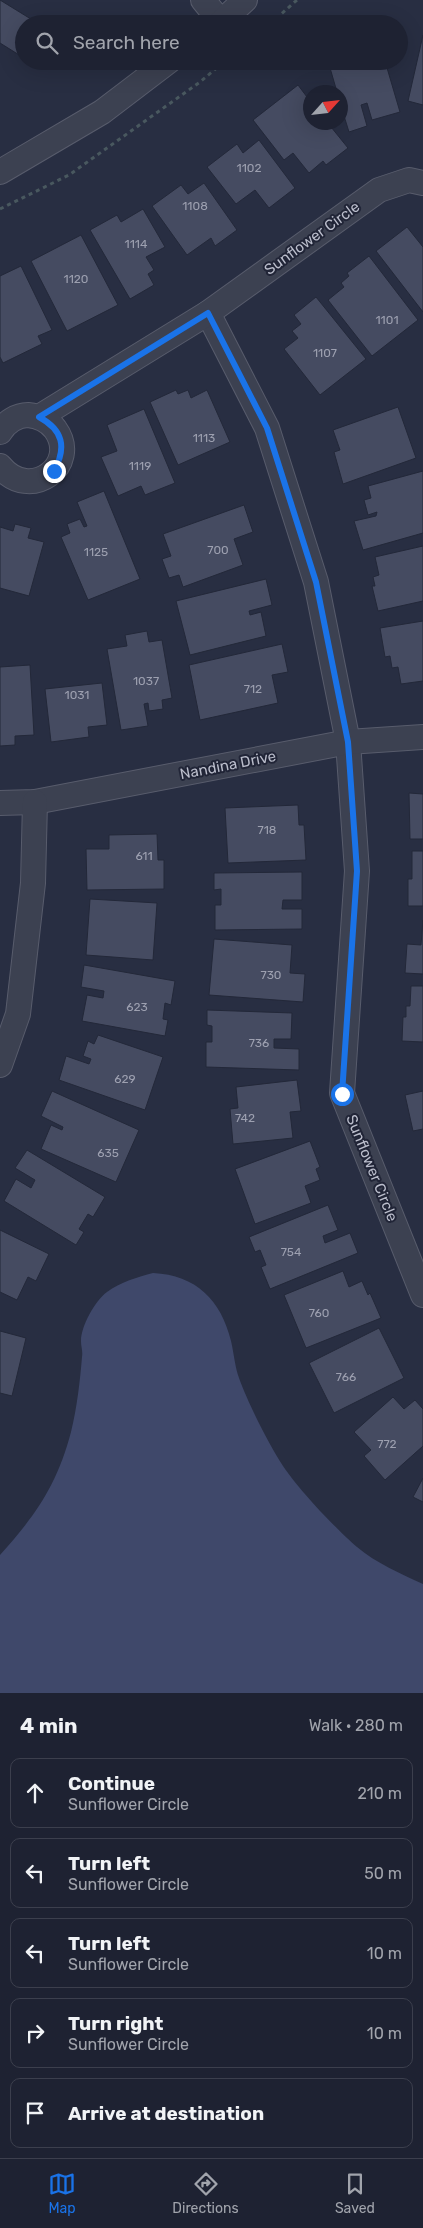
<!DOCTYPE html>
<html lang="en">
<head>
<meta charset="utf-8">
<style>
	body { margin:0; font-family:Rubik,sans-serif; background:#2b2f3e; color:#f1f3f6 }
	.compass { position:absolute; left:303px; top:85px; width:45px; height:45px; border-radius:50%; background:#1e2232; box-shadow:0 5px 20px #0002; rotate:63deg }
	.stop { position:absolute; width:15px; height:15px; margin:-11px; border:4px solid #1a73e8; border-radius:50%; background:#fff }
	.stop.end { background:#1a73e8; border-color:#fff; box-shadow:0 1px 5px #0008 }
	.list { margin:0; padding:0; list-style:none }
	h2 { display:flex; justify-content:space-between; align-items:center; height:65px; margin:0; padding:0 20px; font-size:21px }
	h2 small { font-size:16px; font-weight:400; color:#a1a4ac }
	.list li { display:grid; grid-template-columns:32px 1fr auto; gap:15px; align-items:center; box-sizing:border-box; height:70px; margin:0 10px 10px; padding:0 10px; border:1px solid #3c3f4d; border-radius:10px }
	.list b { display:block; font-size:19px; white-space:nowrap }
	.list p { margin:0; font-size:16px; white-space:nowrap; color:#a1a4ac }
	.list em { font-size:16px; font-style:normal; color:#a1a4ac }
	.icon { flex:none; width:28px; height:28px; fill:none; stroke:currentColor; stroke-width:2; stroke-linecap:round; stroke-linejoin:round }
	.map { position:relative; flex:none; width:423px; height:1693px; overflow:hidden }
	.search { position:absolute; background:#1e2232; box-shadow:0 5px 20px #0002; left:15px; right:15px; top:15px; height:55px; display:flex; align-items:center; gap:12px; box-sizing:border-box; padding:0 18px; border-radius:28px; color:#a1a4ac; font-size:19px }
	.sheet { height:465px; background:#1e2232 }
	nav { display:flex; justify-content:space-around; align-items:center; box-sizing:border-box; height:70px; border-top:1px solid #3c3f4d; background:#1e2232; font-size:14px; color:#a1a4ac }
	nav a { display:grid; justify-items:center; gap:2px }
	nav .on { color:#1a73e8 }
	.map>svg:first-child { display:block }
	.water { fill:#3f486a }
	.building { fill:#454b61; stroke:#232839 }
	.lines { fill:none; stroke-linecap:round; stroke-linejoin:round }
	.minor-casing { stroke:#585c6c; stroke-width:26 }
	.path { stroke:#49585f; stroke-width:3; stroke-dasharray:4 4; stroke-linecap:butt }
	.minor { stroke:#3c4151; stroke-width:24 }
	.route { stroke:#1a73e8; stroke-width:6 }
	.labels { text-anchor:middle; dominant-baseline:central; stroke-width:4; stroke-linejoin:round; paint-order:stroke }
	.number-label { font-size:12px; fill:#9da0b0 }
	.street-label { font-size:15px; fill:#babdcb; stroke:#212537 }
</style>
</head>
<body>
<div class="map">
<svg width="423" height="1693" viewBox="0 0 423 1693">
	<rect width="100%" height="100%" fill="#282e42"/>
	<path class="water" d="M153,1273C196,1275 221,1300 231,1341C234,1354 235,1367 239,1378C248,1403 269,1445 283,1466C299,1490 336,1529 357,1547C376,1563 401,1574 423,1584V1693H0V1555C36,1515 57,1485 71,1432C77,1408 80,1381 82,1357C83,1351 81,1347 81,1341C81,1326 95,1301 107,1292C120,1282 138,1277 153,1273Z"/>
	<g class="building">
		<polygon points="0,0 39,24 24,24 24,58 0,43"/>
		<polygon points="423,35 423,105 408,101"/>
		<polygon points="328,61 385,61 400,112 372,120 367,103 361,105 367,126 349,132 340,103 340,92 337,92"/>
		<polygon points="298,85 310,101 310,122 327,122 348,148 326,165 323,161 309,173 293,153 284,160 253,120"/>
		<polygon points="259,140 295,188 269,208 255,190 236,204 207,167 237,144 243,153"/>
		<polygon points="204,183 237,230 215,246 211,238 187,255 152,206 181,185 188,194"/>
		<polygon points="143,209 165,247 146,257 154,270 148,274 154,285 130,299 90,230 117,215 121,222"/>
		<polygon points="407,227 423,247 423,312 376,251"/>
		<polygon points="81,235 118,305 67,331 31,261"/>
		<polygon points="369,256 418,320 372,356 328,300 344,287 341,283 349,276 347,273"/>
		<polygon points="21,266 52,330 38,336 42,344 3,363 0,357 0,276"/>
		<polygon points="316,297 366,359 320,395 284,349 298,338 292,331 301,324 294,315"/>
		<polygon points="176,390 178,394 188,390 191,398 207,390 230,442 178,465 150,402"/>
		<polygon points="398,407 416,458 343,484 334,452 340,450 333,430"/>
		<polygon points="144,409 175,483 145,495 141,486 118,496 101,457 117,451 107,425"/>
		<polygon points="423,471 423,533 363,550 354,521 376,516 377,512 368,515 364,500 371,498 368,486"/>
		<polygon points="104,491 140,579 88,600 61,537 70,533 67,524 80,519 84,527 87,526 77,502"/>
		<polygon points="244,505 253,532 234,539 243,565 183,587 179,575 169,578 162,559 171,556 163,534"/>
		<polygon points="15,524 31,528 28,538 44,542 29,596 0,588 0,527 13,531"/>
		<polygon points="423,546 423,601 378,611 372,586 375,586 373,577 379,575 375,557"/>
		<polygon points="266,579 272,605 249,611 250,615 261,612 266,636 190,655 176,601"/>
		<polygon points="423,621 423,681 401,684 398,667 392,668 390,656 385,657 380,628"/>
		<polygon points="147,631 149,642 162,640 172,698 162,700 163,709 149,711 148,703 144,704 148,726 121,730 107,649 127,646 125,635"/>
		<polygon points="282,644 288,672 272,675 278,703 200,720 189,665"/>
		<polygon points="30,665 34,735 15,736 15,745 0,746 0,667"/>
		<polygon points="102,683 107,725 88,727 89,737 51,742 45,689"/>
		<polygon points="409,793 423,794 423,839 410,839"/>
		<polygon points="298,805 299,825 304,825 306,860 228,863 225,808"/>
		<polygon points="157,834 158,860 164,860 164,889 87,890 86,849 109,849 109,835"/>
		<polygon points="412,851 423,851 423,906 408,906 408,879 412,879"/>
		<polygon points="302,872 302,900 283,900 282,909 302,909 302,929 215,930 215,905 221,905 221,889 214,890 214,873"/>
		<polygon points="90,899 157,903 153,960 86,955"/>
		<polygon points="423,920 423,974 405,973 407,944 421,945"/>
		<polygon points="214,939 292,945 290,973 305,974 303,1002 209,995"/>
		<polygon points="84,965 175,981 171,1005 165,1003 163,1019 168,1020 165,1036 82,1021 87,995 103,998 104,991 81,987"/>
		<polygon points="411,986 423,986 423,1042 402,1041 403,1017 406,1017 406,1006 410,1006"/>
		<polygon points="207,1010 292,1013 291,1039 274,1039 274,1048 299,1049 299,1070 206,1067 206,1042 212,1042 212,1026 207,1025"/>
		<polygon points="98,1035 163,1057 145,1110 59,1080 66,1056 89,1064 91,1059 83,1056 88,1041 94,1044"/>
		<polygon points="297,1080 301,1111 290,1112 293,1138 233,1144 230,1109 238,1108 236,1087"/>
		<polygon points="52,1091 139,1130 116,1182 41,1149 51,1125 62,1130 63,1127 41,1116"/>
		<polygon points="423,1091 423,1129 413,1131 405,1095"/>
		<polygon points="310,1141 320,1167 316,1169 320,1180 305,1186 311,1203 255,1224 235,1169"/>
		<polygon points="27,1150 105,1197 93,1217 88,1214 79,1229 84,1232 76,1245 4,1201 16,1179 31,1188 35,1180 15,1168"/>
		<polygon points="328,1205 338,1230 323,1236 325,1243 350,1233 358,1253 270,1289 261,1267 266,1265 260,1250 255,1252 249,1237"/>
		<polygon points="0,1230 49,1254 36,1281 28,1277 17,1300 0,1292"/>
		<polygon points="343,1271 349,1287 362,1281 368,1295 370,1293 381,1318 306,1348 284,1295"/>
		<polygon points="379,1328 404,1378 334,1413 309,1363"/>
		<polygon points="0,1331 26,1338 12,1396 0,1393"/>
		<polygon points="393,1397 404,1409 415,1400 423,1409 423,1446 385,1480 364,1456 371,1450 354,1432"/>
		<polygon points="423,1478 423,1502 413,1497"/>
	</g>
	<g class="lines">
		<g class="minor-casing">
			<g id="minor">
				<polyline points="203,0 221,22"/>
				<polyline points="219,24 245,0"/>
				<polyline points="0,172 102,112 169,61"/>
				<polyline points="208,313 267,428 316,582 348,742 357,871 342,1093 423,1295"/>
				<polyline points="39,417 208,313 379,190 409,180 423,183"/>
				<path d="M0,432C6,422 17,415 28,415C39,416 48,420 55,429C81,465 30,503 0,466"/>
				<polyline points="0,803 35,802 348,742 423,737"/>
				<polyline points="0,1065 18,1014 33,883 35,802"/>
			</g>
		</g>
		<g class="path">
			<polyline points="270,24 297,0"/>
			<polyline points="0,209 69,175 200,82 225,61"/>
		</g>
		<use href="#minor" class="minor"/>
	</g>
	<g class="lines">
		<path class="route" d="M54,471C67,447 63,430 39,417L208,313L267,428L316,582L348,742L357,871L342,1094"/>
	</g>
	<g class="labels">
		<g class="number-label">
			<text x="249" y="168">1102</text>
			<text x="195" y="206">1108</text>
			<text x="136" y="244">1114</text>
			<text x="76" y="279">1120</text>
			<text x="387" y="320">1101</text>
			<text x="325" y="353">1107</text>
			<text x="204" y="438">1113</text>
			<text x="140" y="466">1119</text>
			<text x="218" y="550">700</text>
			<text x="96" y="552">1125</text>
			<text x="146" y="681">1037</text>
			<text x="253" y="689">712</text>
			<text x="77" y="695">1031</text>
			<text x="267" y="830">718</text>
			<text x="144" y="856">611</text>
			<text x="271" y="975">730</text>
			<text x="137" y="1007">623</text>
			<text x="259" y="1043">736</text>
			<text x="125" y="1079">629</text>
			<text x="245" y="1118">742</text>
			<text x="108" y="1153">635</text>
			<text x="291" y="1252">754</text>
			<text x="319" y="1313">760</text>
			<text x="346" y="1377">766</text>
			<text x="387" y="1444">772</text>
		</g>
		<g class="street-label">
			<text transform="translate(312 238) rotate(-36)">Sunflower Circle</text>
			<text transform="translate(228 765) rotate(-11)">Nandina Drive</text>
			<text transform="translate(372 1168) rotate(68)">Sunflower Circle</text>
		</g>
	</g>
</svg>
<svg class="compass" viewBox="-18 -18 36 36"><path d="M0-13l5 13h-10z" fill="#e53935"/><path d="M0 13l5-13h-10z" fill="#a1a4ac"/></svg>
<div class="stop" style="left:342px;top:1094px"></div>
<div class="stop end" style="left:54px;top:471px"></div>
<div class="search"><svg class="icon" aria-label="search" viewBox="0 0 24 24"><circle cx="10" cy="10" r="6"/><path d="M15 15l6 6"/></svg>Search here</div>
</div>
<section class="sheet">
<h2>4 min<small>Walk · 280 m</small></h2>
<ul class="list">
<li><svg class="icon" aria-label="ahead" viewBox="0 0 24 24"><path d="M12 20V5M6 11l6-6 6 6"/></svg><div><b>Continue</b><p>Sunflower Circle</p></div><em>210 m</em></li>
<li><svg class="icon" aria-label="left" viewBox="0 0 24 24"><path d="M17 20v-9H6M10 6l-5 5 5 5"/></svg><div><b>Turn left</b><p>Sunflower Circle</p></div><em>50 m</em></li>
<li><svg class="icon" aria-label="left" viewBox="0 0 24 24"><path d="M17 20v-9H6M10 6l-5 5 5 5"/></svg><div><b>Turn left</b><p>Sunflower Circle</p></div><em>10 m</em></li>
<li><svg class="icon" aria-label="right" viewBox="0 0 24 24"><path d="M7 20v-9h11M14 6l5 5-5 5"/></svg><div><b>Turn right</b><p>Sunflower Circle</p></div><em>10 m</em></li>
<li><svg class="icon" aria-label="arrive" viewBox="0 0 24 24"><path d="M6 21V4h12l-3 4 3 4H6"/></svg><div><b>Arrive at destination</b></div></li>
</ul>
</section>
<nav>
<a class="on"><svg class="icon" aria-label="map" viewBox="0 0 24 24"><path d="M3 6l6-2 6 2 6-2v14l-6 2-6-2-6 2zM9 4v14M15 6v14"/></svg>Map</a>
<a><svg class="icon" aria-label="directions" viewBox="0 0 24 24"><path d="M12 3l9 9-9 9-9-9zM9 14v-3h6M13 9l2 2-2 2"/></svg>Directions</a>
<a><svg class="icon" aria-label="saved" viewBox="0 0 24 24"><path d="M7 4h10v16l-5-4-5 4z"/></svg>Saved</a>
</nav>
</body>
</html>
